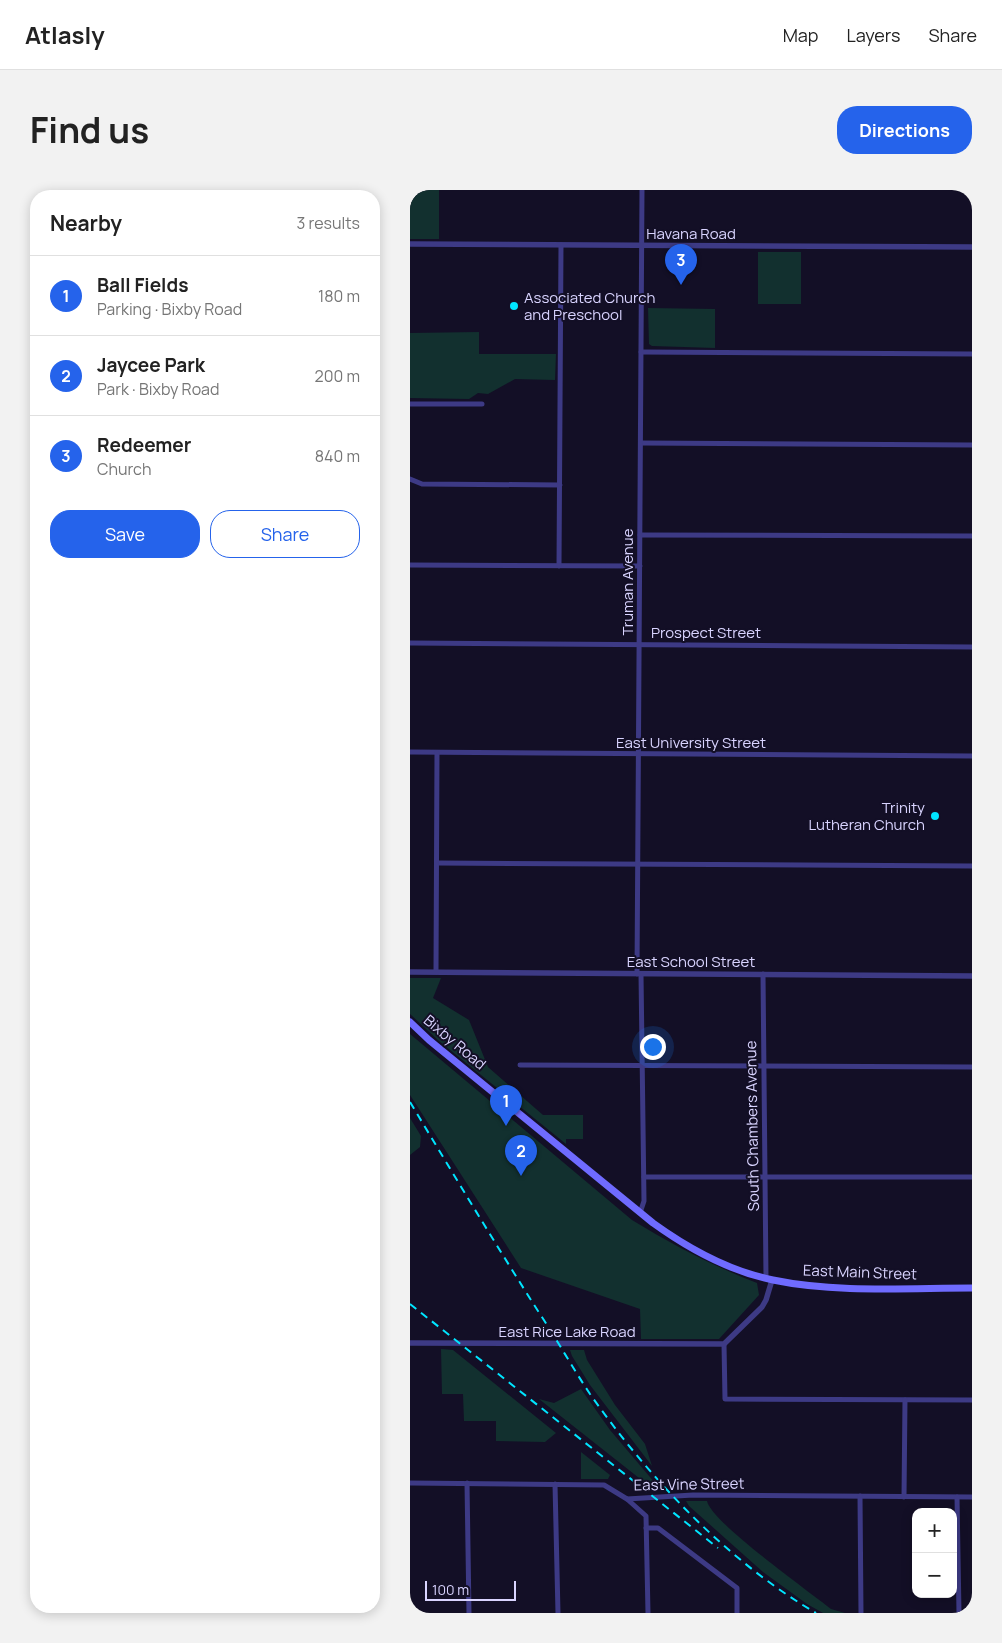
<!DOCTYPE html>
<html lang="en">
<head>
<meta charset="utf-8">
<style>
	body { margin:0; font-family:Manrope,sans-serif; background:#f2f2f2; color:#222 }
	.controls { position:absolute; right:15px; bottom:15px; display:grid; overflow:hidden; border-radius:10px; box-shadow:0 2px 12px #0003 }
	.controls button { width:45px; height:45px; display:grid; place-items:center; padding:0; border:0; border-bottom:1px solid #e0e0e0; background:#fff; color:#222; font:25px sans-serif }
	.scale { position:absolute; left:15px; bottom:12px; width:91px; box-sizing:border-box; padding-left:5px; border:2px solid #d9d4ff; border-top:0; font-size:14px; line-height:18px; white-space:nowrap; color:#d9d4ff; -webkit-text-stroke:4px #130f26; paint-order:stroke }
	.you { position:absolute; left:242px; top:856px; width:18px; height:18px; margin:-12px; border:4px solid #fff; border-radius:50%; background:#1a73e8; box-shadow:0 0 0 8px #1a73e833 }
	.badge { display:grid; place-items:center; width:32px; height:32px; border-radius:50%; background:#2563eb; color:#fff; font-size:16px; font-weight:700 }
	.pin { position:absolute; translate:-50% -41px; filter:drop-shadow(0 1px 2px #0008) }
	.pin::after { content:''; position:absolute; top:26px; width:18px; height:15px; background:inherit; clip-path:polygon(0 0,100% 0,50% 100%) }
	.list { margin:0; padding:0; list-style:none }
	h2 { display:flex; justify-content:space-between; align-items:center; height:65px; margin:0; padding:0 20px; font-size:21px }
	h2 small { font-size:16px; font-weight:400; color:#767676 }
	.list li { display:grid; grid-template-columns:32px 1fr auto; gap:15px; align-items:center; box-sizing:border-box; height:80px; padding:0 20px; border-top:1px solid #e0e0e0 }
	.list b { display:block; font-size:19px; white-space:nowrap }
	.list p { margin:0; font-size:16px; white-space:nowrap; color:#767676 }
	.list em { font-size:16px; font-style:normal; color:#767676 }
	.actions { display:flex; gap:10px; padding:15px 20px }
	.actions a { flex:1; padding:11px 0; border:1px solid #2563eb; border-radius:20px; text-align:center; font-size:18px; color:#2563eb }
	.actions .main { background:#2563eb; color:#fff }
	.map { position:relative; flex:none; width:562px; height:1423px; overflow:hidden; border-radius:20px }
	header { display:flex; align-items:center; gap:30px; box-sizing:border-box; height:70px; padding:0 25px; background:#fff; border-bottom:1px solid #e0e0e0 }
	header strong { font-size:24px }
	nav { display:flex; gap:28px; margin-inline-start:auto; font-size:18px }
	.intro { display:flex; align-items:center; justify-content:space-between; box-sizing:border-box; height:120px; padding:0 30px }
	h1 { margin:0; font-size:35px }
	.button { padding:12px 22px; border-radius:20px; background:#2563eb; color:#fff; font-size:18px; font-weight:700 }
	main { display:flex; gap:30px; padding:0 30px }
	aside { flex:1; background:#fff; border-radius:20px; box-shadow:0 2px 12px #0003 }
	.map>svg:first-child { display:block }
	.green { fill:#12302f }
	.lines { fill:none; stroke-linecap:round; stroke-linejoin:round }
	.minor { stroke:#3d3a85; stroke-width:5 }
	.tertiary { stroke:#3d3a85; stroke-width:5.5 }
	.secondary { stroke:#6f6bff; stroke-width:7 }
	.rail { stroke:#00e5ff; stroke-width:2; stroke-dasharray:8 6; stroke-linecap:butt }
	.poi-dot { fill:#00e5ff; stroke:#130f26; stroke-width:2 }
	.labels { text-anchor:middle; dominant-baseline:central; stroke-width:4; stroke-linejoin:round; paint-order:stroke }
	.street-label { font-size:15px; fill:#d9d4ff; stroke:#130f26 }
	.poi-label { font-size:15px; fill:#d9d4ff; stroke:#130f26; text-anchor:start }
</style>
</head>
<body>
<header>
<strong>Atlasly</strong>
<nav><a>Map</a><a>Layers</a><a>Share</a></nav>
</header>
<div class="intro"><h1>Find us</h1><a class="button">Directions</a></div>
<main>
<aside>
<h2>Nearby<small>3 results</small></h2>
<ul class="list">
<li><span class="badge">1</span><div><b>Ball Fields</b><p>Parking · Bixby Road</p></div><em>180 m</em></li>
<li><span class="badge">2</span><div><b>Jaycee Park</b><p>Park · Bixby Road</p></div><em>200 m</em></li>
<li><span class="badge">3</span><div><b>Redeemer</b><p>Church</p></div><em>840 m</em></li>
</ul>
<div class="actions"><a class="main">Save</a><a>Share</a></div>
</aside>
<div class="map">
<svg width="562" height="1423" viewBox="0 0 562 1423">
	<rect width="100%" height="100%" fill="#130f26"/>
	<g class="green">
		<rect x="0" y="0" width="29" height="49"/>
		<rect x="348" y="62" width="43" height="52"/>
		<polygon points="238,118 305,119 305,158 242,156 239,154"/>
		<polygon points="69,142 69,164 146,164 145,190 105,189 78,204 68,203 59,209 0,208 0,143"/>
		<polygon points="0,788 31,788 23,808 59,830 78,877 133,925 173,925 173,949 156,949 156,954 29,851 0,824"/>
		<path d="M0,844L222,1030C263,1055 303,1076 347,1093L349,1105L309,1149H231L230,1119L111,1078L0,905Z"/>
		<polygon points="0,928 11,946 10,957 0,965"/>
		<polygon points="31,1159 43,1160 146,1243 135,1252 86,1251 86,1231 54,1231 53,1204 32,1204"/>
		<polygon points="160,1160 174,1160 177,1170 205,1215 235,1254 242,1276 180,1195 162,1166"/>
		<polygon points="171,1199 200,1240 245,1293 248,1297 247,1299 243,1299 129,1209 144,1213"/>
		<polygon points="171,1262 200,1285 198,1289 171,1289"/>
		<path d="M276,1311H297C301,1332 400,1402 421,1419L435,1423H413L397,1414L353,1382L279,1316Z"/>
	</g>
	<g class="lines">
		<g class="minor">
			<polyline points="231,162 562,164"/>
			<polyline points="0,214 72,214"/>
			<polyline points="231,253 562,255"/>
			<polyline points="0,289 12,294 150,295"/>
			<polyline points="230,345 562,346"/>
			<polyline points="0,375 230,376"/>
			<polyline points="149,376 151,55"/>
			<polyline points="0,453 562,457"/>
			<polyline points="0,562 562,566"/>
			<polyline points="27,673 562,676"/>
			<polyline points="26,782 27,563"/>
			<polyline points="227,784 232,0"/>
			<polyline points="353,784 356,1088"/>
			<polyline points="110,875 562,877"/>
			<polyline points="234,987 562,987"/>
			<polyline points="230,1023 234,1011 231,784"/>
			<polyline points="314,1154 315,1209 562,1210"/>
			<polyline points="0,1293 194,1295 217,1309 283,1305 562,1307"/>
			<polyline points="57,1293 59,1423"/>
			<polyline points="145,1294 148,1423"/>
			<polyline points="450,1306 451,1423"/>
			<polyline points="494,1307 495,1210"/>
			<polyline points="547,1307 549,1423"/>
			<polyline points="217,1309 236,1326 238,1423"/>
			<polyline points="236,1338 248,1338 327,1398 327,1423"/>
		</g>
		<g class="tertiary">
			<polyline points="0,54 562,57"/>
			<polyline points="0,782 562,786"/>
			<polyline points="0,1153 314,1154 352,1117 356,1110 362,1090"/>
		</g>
		<path class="secondary" d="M0,832L19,850L243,1033C279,1059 319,1081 363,1090C425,1103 498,1098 562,1098"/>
		<g class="rail">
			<path d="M0,912C42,982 84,1052 128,1121C146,1148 162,1177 180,1204C239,1288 317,1371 406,1423"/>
			<polyline points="0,1114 308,1358"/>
		</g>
	</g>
	<g class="poi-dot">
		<circle cx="104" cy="116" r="5"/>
		<circle cx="525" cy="626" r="5"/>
	</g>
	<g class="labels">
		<g class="street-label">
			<text x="281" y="43">Havana Road</text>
			<text transform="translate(217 392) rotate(-90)">Truman Avenue</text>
			<text x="296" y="442">Prospect Street</text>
			<text x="281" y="552">East University Street</text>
			<text x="281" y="771">East School Street</text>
			<text transform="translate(45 852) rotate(40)">Bixby Road</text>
			<text transform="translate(342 936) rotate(-91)">South Chambers Avenue</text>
			<text transform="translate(450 1082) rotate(2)">East Main Street</text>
			<text x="157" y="1141">East Rice Lake Road</text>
			<text transform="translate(279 1294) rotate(-1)">East Vine Street</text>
		</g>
		<g class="poi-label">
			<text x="114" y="107">Associated Church<tspan x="114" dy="17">and Preschool</tspan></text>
			<text x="515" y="617" text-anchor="end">Trinity<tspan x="515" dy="17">Lutheran Church</tspan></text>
		</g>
	</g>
</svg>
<div class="controls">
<button>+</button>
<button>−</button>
</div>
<div class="scale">100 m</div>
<div class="you"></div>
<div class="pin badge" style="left:96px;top:936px">1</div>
<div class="pin badge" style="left:111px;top:986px">2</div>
<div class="pin badge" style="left:271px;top:95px">3</div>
</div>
</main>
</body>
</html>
